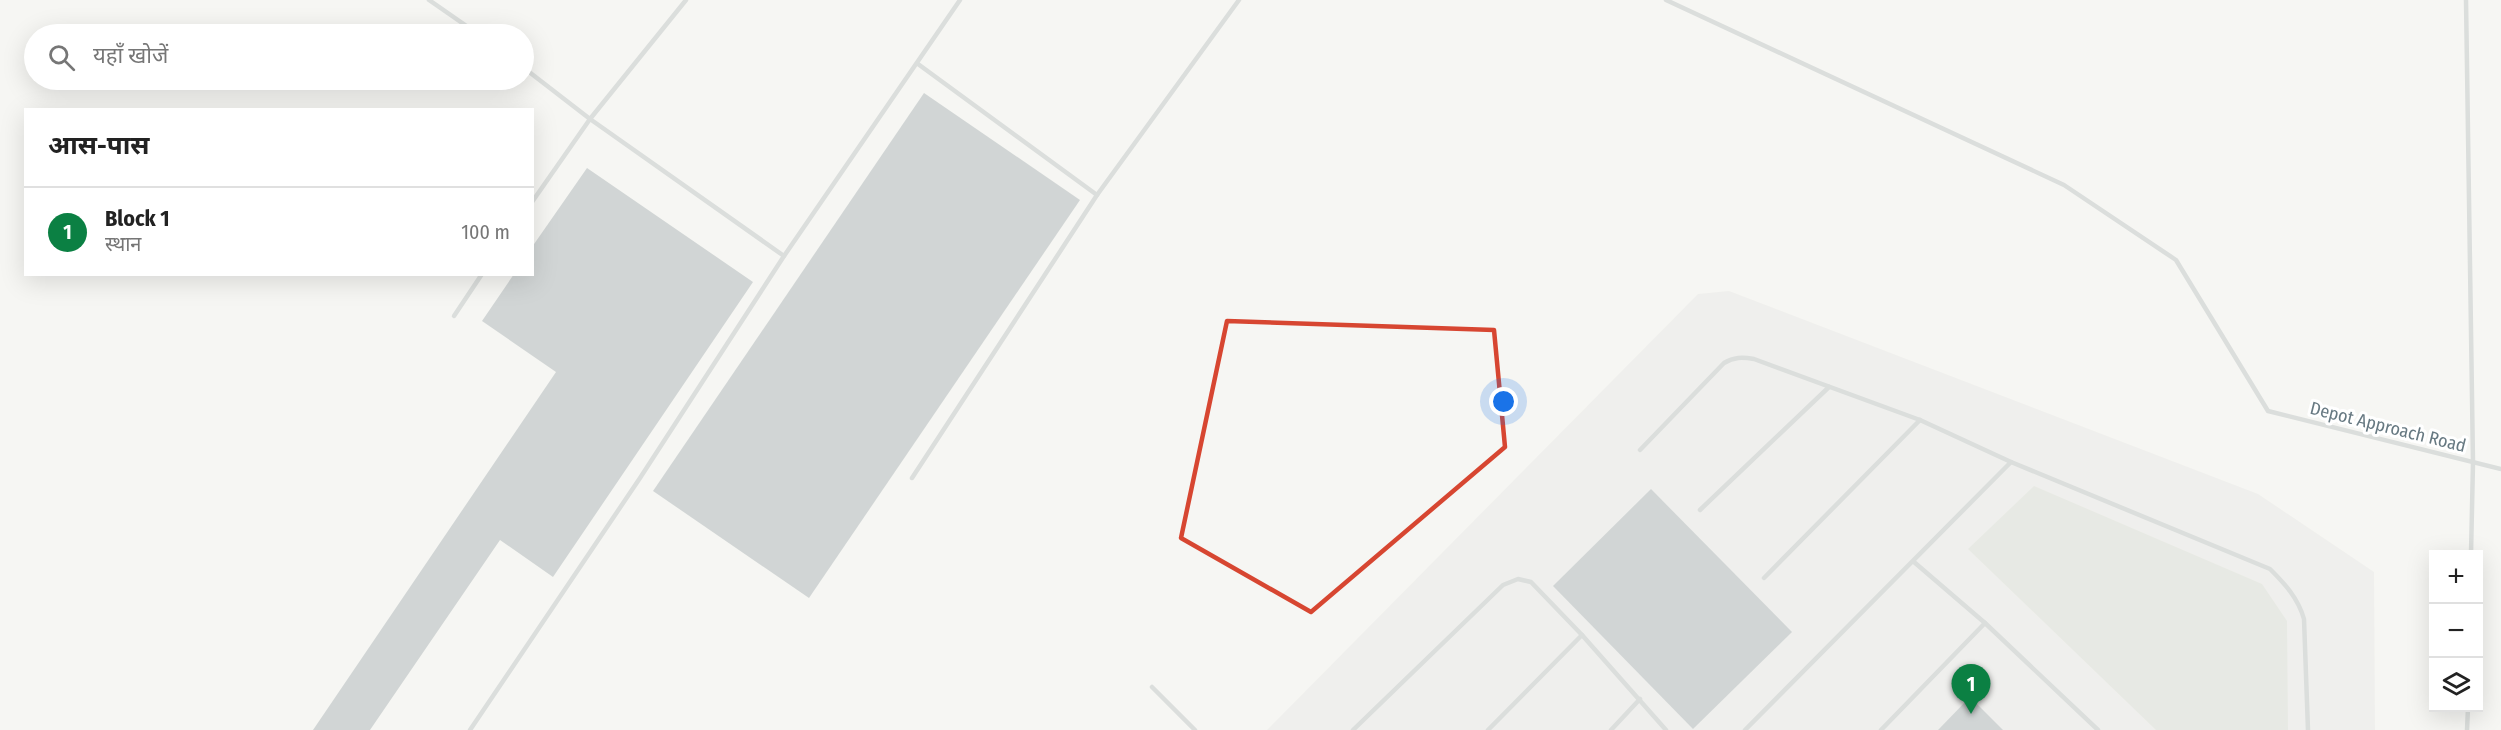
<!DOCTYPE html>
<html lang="hi">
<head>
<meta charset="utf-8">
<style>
	body { margin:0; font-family:"Fira Sans Condensed","Noto Sans Devanagari",sans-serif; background:#f2f2f2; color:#222 }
	.controls { position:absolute; right:18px; bottom:18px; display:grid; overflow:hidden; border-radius:0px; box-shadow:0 6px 24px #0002 }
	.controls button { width:54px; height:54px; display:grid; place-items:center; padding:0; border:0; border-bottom:2px solid #e0e0e0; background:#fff; color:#222; font:30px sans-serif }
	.you { position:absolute; left:1504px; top:402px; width:21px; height:21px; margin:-15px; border:4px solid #fff; border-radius:50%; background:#1a73e8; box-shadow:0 0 0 9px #1a73e833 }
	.badge { display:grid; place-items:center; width:39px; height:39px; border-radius:50%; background:#0b8043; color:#fff; font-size:20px; font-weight:700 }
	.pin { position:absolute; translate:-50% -50px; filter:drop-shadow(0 2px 3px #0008) }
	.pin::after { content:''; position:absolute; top:32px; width:21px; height:18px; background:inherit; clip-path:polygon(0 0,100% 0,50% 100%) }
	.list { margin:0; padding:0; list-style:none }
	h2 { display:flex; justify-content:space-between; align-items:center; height:78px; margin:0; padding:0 24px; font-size:26px }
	h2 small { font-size:20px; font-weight:400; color:#767676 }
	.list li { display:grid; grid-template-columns:39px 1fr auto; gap:18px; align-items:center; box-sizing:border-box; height:90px; padding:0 24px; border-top:2px solid #e0e0e0 }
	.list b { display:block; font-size:22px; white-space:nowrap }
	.list p { margin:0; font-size:20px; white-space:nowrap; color:#767676 }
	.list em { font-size:20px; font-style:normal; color:#767676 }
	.icon { flex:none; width:33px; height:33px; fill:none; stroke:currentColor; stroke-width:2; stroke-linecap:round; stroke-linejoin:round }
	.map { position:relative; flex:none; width:2501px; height:730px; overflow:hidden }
	.search { position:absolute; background:#fff; box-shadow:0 6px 24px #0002; left:24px; top:24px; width:510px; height:66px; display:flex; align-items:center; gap:15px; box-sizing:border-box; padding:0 21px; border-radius:33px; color:#767676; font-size:22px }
	.panel { position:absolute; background:#fff; box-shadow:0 6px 24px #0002; left:24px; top:108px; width:510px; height:168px; border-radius:0px }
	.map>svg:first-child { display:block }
	.built { fill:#e7e7e6 }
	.green { fill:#d6dad2 }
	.building { fill:#a5aeb2 }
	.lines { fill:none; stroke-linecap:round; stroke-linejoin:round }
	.lane { stroke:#bac0c2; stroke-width:4.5 }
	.marked { fill:none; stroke:#d74631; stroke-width:4.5; stroke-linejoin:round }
	.labels { text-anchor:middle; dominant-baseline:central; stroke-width:6; stroke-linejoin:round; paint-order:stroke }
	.street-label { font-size:18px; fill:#677982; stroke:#fff }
</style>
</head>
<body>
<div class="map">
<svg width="2501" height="730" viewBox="0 0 2501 730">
	<rect width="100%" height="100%" fill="#f6f6f3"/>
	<polygon class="built" points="1729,291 2258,494 2374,572 2375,730 1267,730 1698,294"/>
	<polygon class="green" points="2034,486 2262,584 2287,621 2288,730 2156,730 1968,549"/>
	<g class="building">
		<polygon points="924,93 1080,200 809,598 653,491"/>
		<polygon points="587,168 753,282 553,577 500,540 370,730 313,730 556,372 482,321 514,274 532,274 532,247"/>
		<polygon points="1651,489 1792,632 1693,729 1553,586"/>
		<polygon points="1970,697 2003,730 1938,730"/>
	</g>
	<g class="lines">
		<g class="lane">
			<polyline points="429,0 478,34"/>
			<polyline points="1666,0 2064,185 2176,260 2268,411 2501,469"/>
			<polyline points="2466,0 2473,463 2471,554"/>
			<polyline points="918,64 1097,195"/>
			<polyline points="524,68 590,119 784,256"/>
			<polyline points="532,202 590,119 686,0"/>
			<polyline points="454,316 482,274"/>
			<path d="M1640,450L1724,363C1734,357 1742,357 1754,359L1920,420L2011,462"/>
			<polyline points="912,478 1097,195 1239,0"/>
			<polyline points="1700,510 1829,387"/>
			<polyline points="1914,562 1985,623 2098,730"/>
			<polyline points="1764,578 1920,420"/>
			<polyline points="1152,687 1195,730"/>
			<polyline points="470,730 640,478 784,256 960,0"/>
			<polyline points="1353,730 1503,585 1518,579 1531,582 1582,635 1666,730"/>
			<polyline points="1488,730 1582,635"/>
			<polyline points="1611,730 1640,699"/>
			<path d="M1745,730L2011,462L2270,569C2285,584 2298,598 2304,619L2308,730"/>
			<polyline points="1881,730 1985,623"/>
			<polyline points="2467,730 2468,708"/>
		</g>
	</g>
	<path d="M0 0H2501V730H0ZM1227,321L1494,330L1505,447L1311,612L1181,538Z" fill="#f6f6f3" fill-opacity=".55" fill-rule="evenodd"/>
	<path class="marked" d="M1227,321L1494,330L1505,447L1311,612L1181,538Z"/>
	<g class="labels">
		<g class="street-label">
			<text transform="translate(2388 427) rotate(14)">Depot Approach Road</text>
		</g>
	</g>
</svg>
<div class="controls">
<button>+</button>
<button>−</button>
<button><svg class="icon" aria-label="layers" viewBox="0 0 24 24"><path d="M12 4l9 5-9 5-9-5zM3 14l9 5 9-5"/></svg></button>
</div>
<div class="you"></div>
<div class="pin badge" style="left:1971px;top:714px">1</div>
<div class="search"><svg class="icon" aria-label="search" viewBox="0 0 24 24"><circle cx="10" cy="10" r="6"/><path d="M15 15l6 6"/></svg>यहाँ खोजें</div>
<section class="panel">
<h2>आस-पास<small></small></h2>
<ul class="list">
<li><span class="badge">1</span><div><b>Block 1</b><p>स्थान</p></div><em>100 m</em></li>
</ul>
</section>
</div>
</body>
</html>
